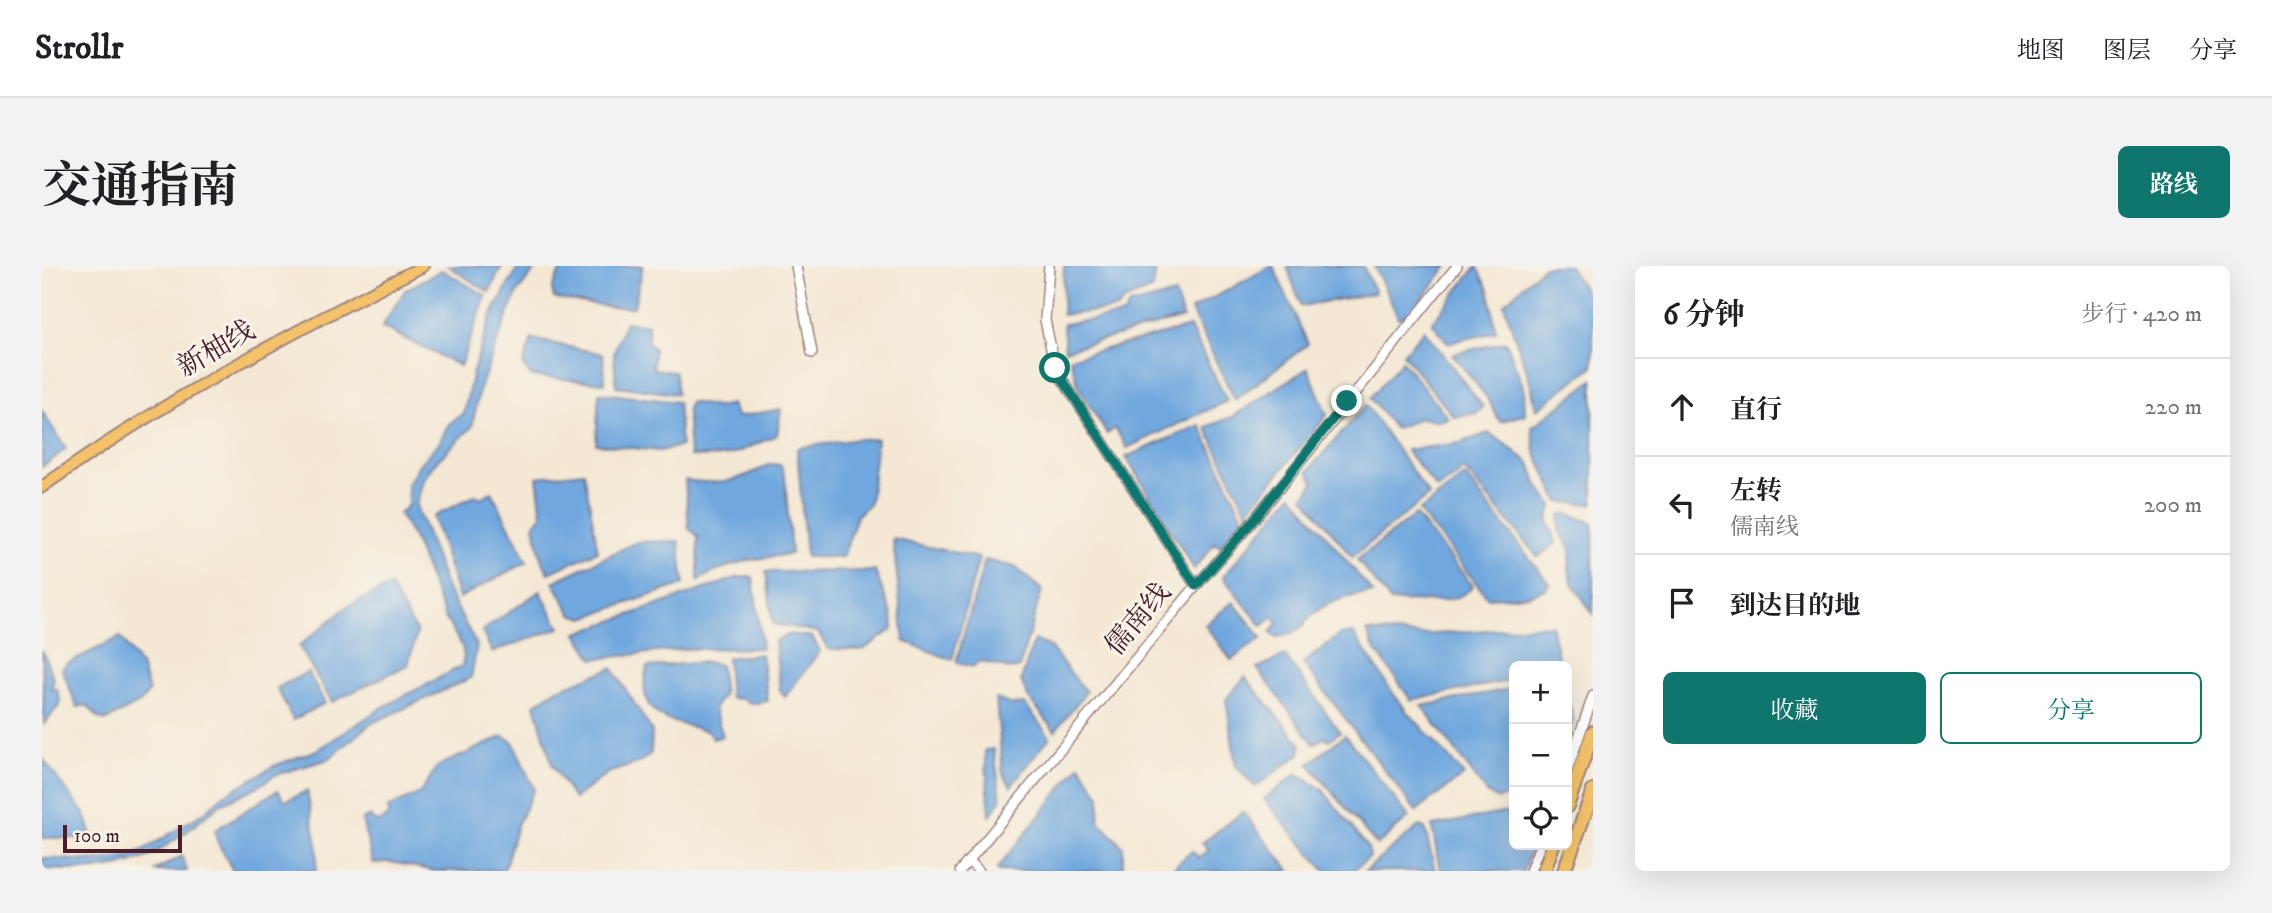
<!DOCTYPE html>
<html lang="zh">
<head>
<meta charset="utf-8">
<style>
	body { margin:0; font-family:"IM FELL DW Pica","Noto Serif SC",serif; background:#f2f2f2; color:#202124 }
	.controls { position:absolute; right:21px; bottom:21px; display:grid; overflow:hidden; border-radius:10px; box-shadow:0 7px 28px #0002 }
	.controls button { width:63px; height:63px; display:grid; place-items:center; padding:0; border:0; border-bottom:2px solid #e0e0e0; background:#fff; color:#202124; font:35px sans-serif }
	.scale { position:absolute; left:21px; bottom:18px; width:119px; box-sizing:border-box; padding-left:7px; border:4px solid #4a1f2b; border-top:0; font-size:19px; line-height:24px; white-space:nowrap; color:#4a1f2b; -webkit-text-stroke:5px #f7f3e8; paint-order:stroke }
	.stop { position:absolute; width:21px; height:21px; margin:-16px; border:5px solid #0f766e; border-radius:50%; background:#fff }
	.stop.end { background:#0f766e; border-color:#fff; box-shadow:0 2px 7px #0008 }
	.list { margin:0; padding:0; list-style:none }
	h2 { display:flex; justify-content:space-between; align-items:center; height:91px; margin:0; padding:0 28px; font-size:30px }
	h2 small { font-size:23px; font-weight:400; color:#757577 }
	.list li { display:grid; grid-template-columns:46px 1fr auto; gap:21px; align-items:center; box-sizing:border-box; height:98px; padding:0 28px; border-top:2px solid #e0e0e0 }
	.list b { display:block; font-size:26px; white-space:nowrap }
	.list p { margin:0; font-size:23px; white-space:nowrap; color:#757577 }
	.list em { font-size:23px; font-style:normal; color:#757577 }
	.actions { display:flex; gap:14px; padding:21px 28px }
	.actions a { flex:1; padding:16px 0; border:2px solid #0f766e; border-radius:10px; text-align:center; font-size:24px; color:#0f766e }
	.actions .main { background:#0f766e; color:#fff }
	.icon { flex:none; width:38px; height:38px; fill:none; stroke:currentColor; stroke-width:2; stroke-linecap:round; stroke-linejoin:round }
	.map { position:relative; flex:none; width:1551px; height:605px; overflow:hidden; border-radius:10px }
	header { display:flex; align-items:center; gap:42px; box-sizing:border-box; height:98px; padding:0 35px; background:#fff; border-bottom:2px solid #e0e0e0 }
	header strong { font-size:33px }
	nav { display:flex; gap:38px; margin-inline-start:auto; font-size:24px }
	.intro { display:flex; align-items:center; justify-content:space-between; box-sizing:border-box; height:168px; padding:0 42px }
	h1 { margin:0; font-size:49px }
	.button { padding:18px 32px; border-radius:10px; background:#0f766e; color:#fff; font-size:24px; font-weight:700 }
	main { display:flex; gap:42px; padding:0 42px }
	aside { flex:1; background:#fff; border-radius:10px; box-shadow:0 7px 28px #0002 }
	.map>svg:first-child { display:block }
	.water { fill:#70a7de; stroke:#5d6384; stroke-width:2 }
	.lines { fill:none; stroke-linecap:round; stroke-linejoin:round }
	.minor-casing { stroke:#9f8480; stroke-width:12 }
	.major-casing { stroke:#9f8480; stroke-width:14 }
	.highway-casing { stroke:#9f8480; stroke-width:16 }
	.minor { stroke:#fff; stroke-width:9 }
	.major { stroke:#f4c26a; stroke-width:10 }
	.highway { stroke:#f4c26a; stroke-width:12 }
	.route { stroke:#0f766e; stroke-width:9 }
	.labels { text-anchor:middle; dominant-baseline:central; stroke-width:6; stroke-linejoin:round; paint-order:stroke }
	.street-label { font-size:28px; fill:#4a1f2b; stroke:#f7f3e8 }
</style>
</head>
<body>
<header>
<strong>Strollr</strong>
<nav><a>地图</a><a>图层</a><a>分享</a></nav>
</header>
<div class="intro"><h1>交通指南</h1><a class="button">路线</a></div>
<main>
<div class="map">
<svg width="1551" height="605" viewBox="0 0 1551 605">
	<rect width="100%" height="100%" fill="#f7f3e8"/>
	<filter id="ink" filterUnits="userSpaceOnUse"><feTurbulence type="fractalNoise" baseFrequency=".0143" numOctaves="2"/><feDisplacementMap in="SourceGraphic" scale="14" xChannelSelector="R" yChannelSelector="G"/><feConvolveMatrix kernelMatrix="1 2 1 2 8 2 1 2 1" color-interpolation-filters="sRGB"/></filter>
	<filter id="wash" filterUnits="userSpaceOnUse"><feTurbulence type="fractalNoise" baseFrequency=".00686" numOctaves="4" result="noise"/><feDisplacementMap in="SourceGraphic" scale="28" xChannelSelector="R" yChannelSelector="G"/><feGaussianBlur stdDeviation="1.57" result="paint"/><feColorMatrix in="noise" values="0 0 0 0 0 0 0 0 0 0 0 0 0 0 0 0 0 1.4 0 .05"/><feComposite in="paint" operator="in"/></filter>
	<g filter="url(#wash)">
		<rect width="100%" height="100%" fill="#f4e8d4"/>
		<g class="water">
			<polygon points="406,0 460,0 447,26"/>
			<polygon points="477,0 496,0 475,27 462,58 438,122 430,161 391,199 381,215 374,240 406,325 435,380 429,412 328,458 287,493 233,509 217,520 177,539 147,564 109,590 78,600 52,604 0,603 0,592 59,595 87,591 102,584 164,545 180,530 234,499 275,484 341,441 420,400 422,390 420,380 404,353 372,274 357,248 366,239 366,218 378,197 397,177 407,158 422,147 431,105 449,50"/>
			<polygon points="520,0 601,0 592,41 569,41 512,32 510,23"/>
			<polygon points="1022,0 1114,0 1111,23 1083,34 1075,43 1020,49"/>
			<polygon points="1229,0 1231,0 1266,78 1193,134 1149,44"/>
			<polygon points="1245,0 1321,0 1333,27 1259,40"/>
			<polygon points="1332,0 1406,0 1372,43 1357,53"/>
			<polygon points="1435,0 1447,24 1454,66 1406,77 1390,56"/>
			<path d="M1502,0H1527L1551,38V100L1494,144C1489,107 1472,74 1462,38Z"/>
			<polygon points="400,4 444,30 418,100 340,61 363,24"/>
			<polygon points="1133,28 1141,52 1023,84 1021,58 1082,49 1087,39"/>
			<polygon points="583,56 606,59 606,77 612,83 611,103 633,106 635,128 574,120 572,87"/>
			<polygon points="1148,61 1185,135 1085,182 1073,162 1065,168 1037,122 1028,92"/>
			<polygon points="1382,64 1441,141 1435,147 1412,151 1361,88"/>
			<polygon points="490,73 561,88 563,117 489,110 481,99"/>
			<polygon points="1464,76 1482,123 1483,148 1458,156 1444,130 1410,88"/>
			<polygon points="1360,95 1406,152 1397,155 1378,152 1353,163 1328,132"/>
			<polygon points="1266,102 1285,149 1205,246 1164,161 1190,151"/>
			<polygon points="1551,114 1551,238 1517,236 1493,186 1490,161"/>
			<polygon points="557,127 636,136 639,180 618,185 554,178"/>
			<path d="M648,136L676,141L689,138L695,151L739,143L735,169C694,186 695,193 648,190L645,143Z"/>
			<polygon points="1324,139 1387,229 1310,291 1262,231 1272,216 1266,205"/>
			<polygon points="0,145 24,183 0,201"/>
			<polygon points="1158,159 1202,253 1178,281 1173,277 1152,303 1084,191"/>
			<path d="M1446,167C1462,175 1473,187 1488,197L1496,220L1510,239L1506,255L1514,277L1496,291L1423,204L1395,223L1364,184L1418,177Z"/>
			<polygon points="816,173 835,173 828,237 815,250 801,291 764,291 755,182"/>
			<path d="M728,198L739,199L743,211L749,288C716,292 685,296 656,315V270L647,263L643,214C680,219 695,216 728,198Z"/>
			<polygon points="542,206 556,285 507,307 499,293 492,259 500,249 495,211"/>
			<polygon points="1423,210 1507,317 1504,323 1487,329 1446,332 1377,245"/>
			<polygon points="450,226 485,296 417,332 391,251 434,229 438,232"/>
			<path d="M1250,228L1331,327C1312,329 1287,334 1273,347C1257,361 1258,369 1233,371L1228,366L1236,357L1231,351L1220,360L1181,311Z"/>
			<polygon points="1524,247 1551,257 1551,348 1530,317 1527,303 1529,282 1517,265 1518,250"/>
			<path d="M1373,249L1431,320C1414,342 1374,333 1349,336L1315,294Z"/>
			<polygon points="851,273 937,292 910,394 862,375"/>
			<polygon points="637,275 642,318 542,352 530,348 511,316 595,276"/>
			<polygon points="943,294 973,301 1000,324 977,402 968,403 938,395 931,401 914,396"/>
			<polygon points="833,305 850,349 851,363 821,384 786,383 776,366 731,358 724,306"/>
			<polygon points="697,311 711,311 720,382 643,383 551,393 535,367"/>
			<polygon points="348,320 375,367 366,399 290,436 257,380 306,340"/>
			<polygon points="498,325 518,362 450,386 440,365"/>
			<polygon points="1191,336 1220,372 1189,394 1163,359"/>
			<polygon points="1509,359 1518,400 1472,400 1472,414 1369,434 1331,380 1325,365 1379,369"/>
			<polygon points="1311,367 1357,436 1422,509 1374,545 1261,397 1298,369"/>
			<polygon points="748,368 770,371 778,385 743,431 738,424 733,375"/>
			<polygon points="78,371 100,402 107,426 98,437 63,455 56,452 45,439 35,441 20,403 24,398"/>
			<polygon points="992,374 1008,381 1044,426 1013,465 986,431 979,415"/>
			<polygon points="0,384 12,413 9,423 15,423 19,437 2,458"/>
			<polygon points="719,388 726,435 708,438 701,433 688,432 685,392"/>
			<polygon points="1243,390 1298,466 1287,474 1283,471 1272,478 1215,402"/>
			<path d="M664,396L678,399L682,428L672,442L681,470L671,473L666,465C628,455 592,453 605,401Z"/>
			<polygon points="570,402 610,465 609,487 599,496 566,507 532,533 510,499 493,438 516,423"/>
			<polygon points="266,406 283,437 251,454 235,422"/>
			<polygon points="1203,411 1259,478 1258,488 1213,521 1194,500 1184,433"/>
			<polygon points="1472,422 1472,528 1456,533 1445,527 1380,440"/>
			<polygon points="1525,429 1532,455 1525,477"/>
			<polygon points="954,433 970,439 983,438 1008,471 969,520 961,508"/>
			<polygon points="1303,469 1367,551 1335,579 1267,498"/>
			<polygon points="462,470 471,476 492,523 475,559 462,604 394,605 348,596 331,597 320,554 328,550 332,555 340,555 347,548 346,542 378,527 396,500"/>
			<polygon points="952,483 959,534 948,550 943,484"/>
			<polygon points="0,492 43,549 51,572 0,572"/>
			<polygon points="1038,499 1058,530 1057,555 1081,581 1081,605 957,605 955,603"/>
			<polygon points="1255,508 1280,523 1326,582 1328,591 1310,605 1283,605 1222,533"/>
			<polygon points="236,524 243,535 265,525 275,579 274,605 191,605 175,575 173,564"/>
			<polygon points="1201,546 1248,605 1134,605 1131,602 1150,585 1157,592 1167,585 1160,577"/>
			<polygon points="1464,546 1472,555 1472,579 1491,579 1481,605 1398,605 1390,560"/>
			<polygon points="1377,560 1383,562 1393,605 1323,605"/>
			<polygon points="140,590 145,605 112,605 114,604"/>
		</g>
	</g>
	<g filter="url(#ink)">
		<g class="lines">
			<g class="minor-casing">
				<g id="minor">
					<polyline points="754,0 770,87"/>
					<polyline points="1007,0 1003,54 1013,102 1154,320"/>
					<polyline points="1525,505 1551,430"/>
					<polyline points="927,595 937,605"/>
					<polyline points="918,605 1154,320 1210,256 1415,0"/>
					<polyline points="1488,605 1498,579"/>
				</g>
			</g>
			<g class="major-casing">
				<path id="major" d="M0,221C121,135 249,67 381,0"/>
			</g>
			<g class="highway-casing">
				<g id="highway">
					<polyline points="1525,540 1551,466"/>
					<polyline points="1502,605 1511,579"/>
					<polyline points="1522,605 1551,525"/>
				</g>
			</g>
			<use href="#minor" class="minor"/>
			<use href="#major" class="major"/>
			<use href="#highway" class="highway"/>
		</g>
	</g>
	<g class="lines" filter="url(#ink)">
		<polyline class="route" points="1013,102 1154,320 1210,256 1305,135"/>
	</g>
	<g class="labels">
		<g class="street-label">
			<text transform="translate(174 83) rotate(-30)">新柚线</text>
			<text transform="translate(1096 353) rotate(-50)">儒南线</text>
		</g>
	</g>
</svg>
<div class="controls">
<button>+</button>
<button>−</button>
<button><svg class="icon" aria-label="locate" viewBox="0 0 24 24"><circle cx="12" cy="12" r="6"/><path d="M12 2v4M12 18v4M2 12h4M18 12h4"/></svg></button>
</div>
<div class="scale">100 m</div>
<div class="stop" style="left:1013px;top:102px"></div>
<div class="stop end" style="left:1305px;top:135px"></div>
</div>
<aside>
<h2>6 分钟<small>步行 · 420 m</small></h2>
<ul class="list">
<li><svg class="icon" aria-label="ahead" viewBox="0 0 24 24"><path d="M12 20V5M6 11l6-6 6 6"/></svg><div><b>直行</b></div><em>220 m</em></li>
<li><svg class="icon" aria-label="left" viewBox="0 0 24 24"><path d="M17 20v-9H6M10 6l-5 5 5 5"/></svg><div><b>左转</b><p>儒南线</p></div><em>200 m</em></li>
<li><svg class="icon" aria-label="arrive" viewBox="0 0 24 24"><path d="M6 21V4h12l-3 4 3 4H6"/></svg><div><b>到达目的地</b></div></li>
</ul>
<div class="actions"><a class="main">收藏</a><a>分享</a></div>
</aside>
</main>
</body>
</html>
